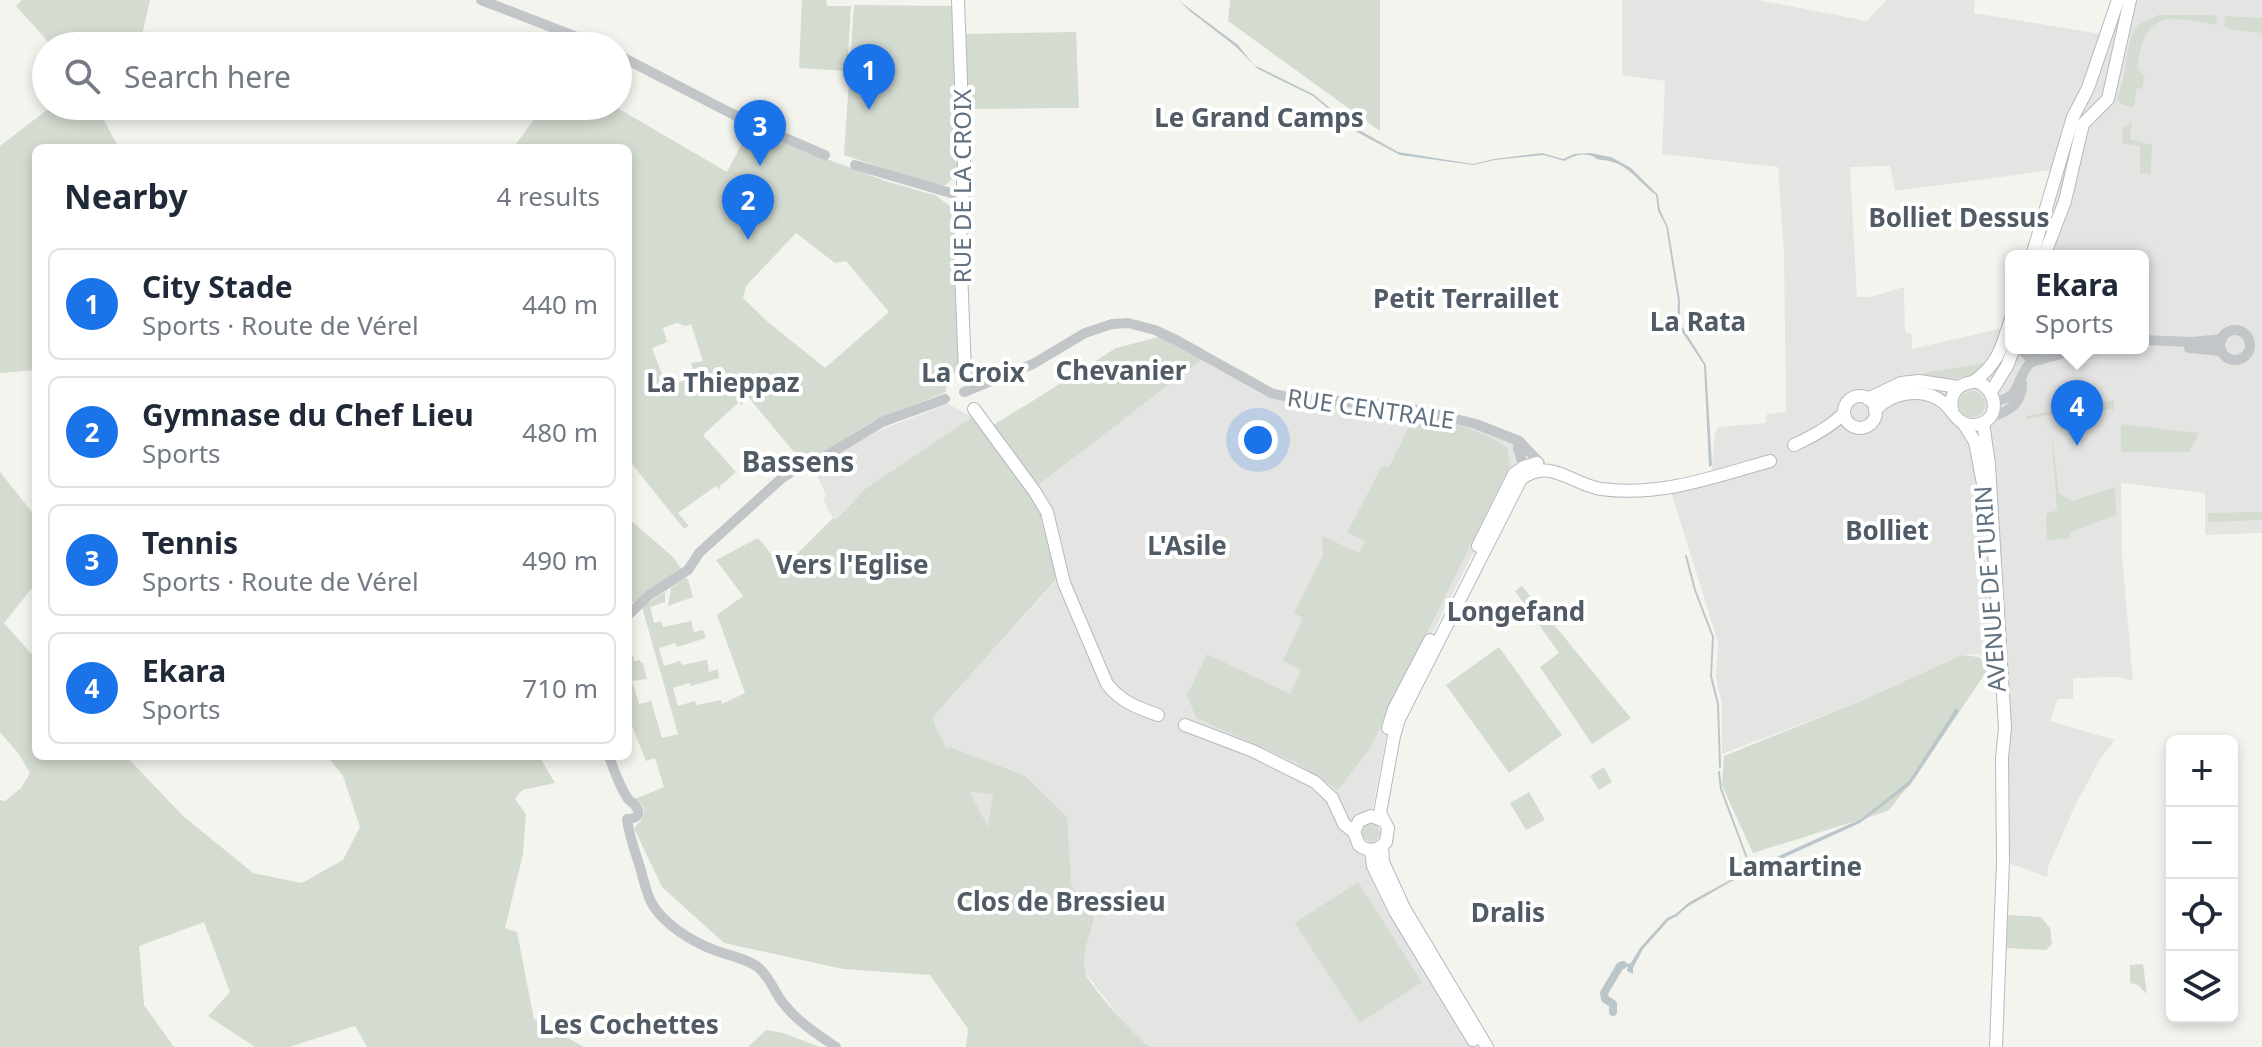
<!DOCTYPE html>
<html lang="en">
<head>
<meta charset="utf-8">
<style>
	body { margin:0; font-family:"Noto Sans",sans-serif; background:#f6f6f7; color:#1f2937 }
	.controls { position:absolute; right:24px; bottom:24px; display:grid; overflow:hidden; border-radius:12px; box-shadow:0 4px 12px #0003 }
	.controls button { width:72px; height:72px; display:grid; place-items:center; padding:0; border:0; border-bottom:2px solid #e0e1e3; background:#fff; color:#1f2937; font:40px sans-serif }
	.you { position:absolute; left:1258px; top:440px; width:28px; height:28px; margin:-20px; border:6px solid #fff; border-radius:50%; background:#1a73e8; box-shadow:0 0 0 12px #1a73e833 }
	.badge { display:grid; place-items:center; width:52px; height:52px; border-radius:50%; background:#1a73e8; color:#fff; font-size:26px; font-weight:700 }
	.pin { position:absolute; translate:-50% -66px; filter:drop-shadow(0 2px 4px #0008) }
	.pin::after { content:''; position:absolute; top:42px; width:28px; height:24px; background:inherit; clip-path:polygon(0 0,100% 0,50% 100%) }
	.popup { position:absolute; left:2005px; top:250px; width:144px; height:104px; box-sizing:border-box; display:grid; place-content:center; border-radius:12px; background:#fff; filter:drop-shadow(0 2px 6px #0005); font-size:26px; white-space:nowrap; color:#747a83 }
	.popup b { font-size:30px; color:#1f2937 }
	.popup::after { content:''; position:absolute; left:50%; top:100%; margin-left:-16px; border:16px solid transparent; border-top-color:#fff }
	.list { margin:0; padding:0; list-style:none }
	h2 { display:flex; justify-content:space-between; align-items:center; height:104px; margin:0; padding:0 32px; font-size:34px }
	h2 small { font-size:26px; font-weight:400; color:#747a83 }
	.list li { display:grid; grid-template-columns:52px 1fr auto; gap:24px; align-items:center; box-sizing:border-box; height:112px; margin:0 16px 16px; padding:0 16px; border:2px solid #e0e1e3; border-radius:12px }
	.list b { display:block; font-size:30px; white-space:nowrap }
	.list p { margin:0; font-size:26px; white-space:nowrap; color:#747a83 }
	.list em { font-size:26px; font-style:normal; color:#747a83 }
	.icon { flex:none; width:44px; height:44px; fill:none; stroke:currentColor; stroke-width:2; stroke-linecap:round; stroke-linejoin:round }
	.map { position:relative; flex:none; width:2262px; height:1047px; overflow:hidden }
	.search { position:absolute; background:#fff; box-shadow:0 4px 12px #0003; left:32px; top:32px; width:600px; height:88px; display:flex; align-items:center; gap:20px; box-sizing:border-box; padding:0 28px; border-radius:44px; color:#747a83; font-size:30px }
	.panel { position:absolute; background:#fff; box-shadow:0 4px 12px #0003; left:32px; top:144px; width:600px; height:616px; border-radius:12px }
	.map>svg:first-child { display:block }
	.built { fill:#e4e5e3; fill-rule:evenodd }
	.green { fill:#d4dbd0; fill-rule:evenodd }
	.water { fill:#bbc6cb }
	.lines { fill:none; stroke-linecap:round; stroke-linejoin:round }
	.stream { stroke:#bbc6cb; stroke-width:2 }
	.canal { stroke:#bbc6cb; stroke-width:8 }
	.secondary-casing { stroke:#b5b9bd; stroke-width:14 }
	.tertiary { stroke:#c3c6c9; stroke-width:10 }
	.secondary { stroke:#fff; stroke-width:12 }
	.labels { text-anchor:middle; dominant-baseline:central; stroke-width:8; stroke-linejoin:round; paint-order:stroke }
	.street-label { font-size:24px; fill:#617281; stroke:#fff }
	.neighbourhood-label { font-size:26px; font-weight:bold; fill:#505b66; stroke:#fff }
	.quarter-label { font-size:28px; font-weight:bold; fill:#505b66; stroke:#fff }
</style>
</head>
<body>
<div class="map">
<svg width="2262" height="1047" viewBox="0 0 2262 1047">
	<rect width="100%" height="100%" fill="#f4f4ef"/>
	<g class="built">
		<path d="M1622,0H1758L1867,21L1886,0H1975L1974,13L2101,34L2113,0H2262V533L2205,535V493L2121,483L2122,555L2133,681L2117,677L2073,678V699H2058L2050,721L2115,740L2100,759L2075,806L2048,867L2047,877L2003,861L1999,688L1989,664L1980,654L1962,655L1861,701L1722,754V704L1716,677L1718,642L1671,492L1710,483L1715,435L1718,427L1765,423L1767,414L1786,412L1784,255L1778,167L1662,154L1665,81L1622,75ZM1890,166L1895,191L2052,170L2029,256H2143V348H2011V305L2003,328L1912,349V334L1905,332L1904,287L1870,297H1857L1850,167ZM2121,424L2198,434H2199L2188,452H2121Z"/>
		<polygon points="1204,356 1271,393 1423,411 1519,441 1522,457 1394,709 1387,732 1373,807 1367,816 1356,825 1363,848 1474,1044 1471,1047 1150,1047 1143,1044 1134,1036 1020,888 936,728 933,717 1061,575 1037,486"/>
		<polygon points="948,404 972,417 865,489 835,519 833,518 823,500 826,495 814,469 859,438"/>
	</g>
	<g class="green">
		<polygon points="22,0 150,0 142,35 129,46 52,46 16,6"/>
		<polygon points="802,0 826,0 827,6 851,6 847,71 799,68"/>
		<polygon points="1230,0 1380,0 1380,131 1228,21"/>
		<polygon points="854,5 952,6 958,158 957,173 946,185 937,186 844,155"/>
		<path d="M2158,15H2214L2216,17L2217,25C2167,16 2144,9 2137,69L2145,76L2142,89L2137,88L2134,107C2126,106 2119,106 2117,97C2128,78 2124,44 2136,28C2141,21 2151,19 2158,15Z"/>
		<polygon points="2225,16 2262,18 2262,33 2228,29 2228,27 2224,26"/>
		<polygon points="1076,32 1079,108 968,109 969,85 967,84 964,34"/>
		<polygon points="52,106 96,106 119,148 36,148 36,370 0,373 0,146"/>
		<path d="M544,106H614L727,172L749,130L888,182L935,195L950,206L952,213L961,370C951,375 946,381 946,392L871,422L811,460L793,451L745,393L741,397L743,406L739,402L703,435L736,472L720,486L719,490L716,486L678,513L689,526L684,529L632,464L628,455V148H513ZM796,233L835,263L846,261L889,312L825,368L768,322L743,298L746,286ZM677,323L685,326L691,324L703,361L691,363L696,376L667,387L652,348L667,342L663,328Z"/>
		<polygon points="2132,121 2130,139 2152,145 2151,174 2140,173 2140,146 2122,143 2123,128"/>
		<path d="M1174,333L1205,350L1202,359L1037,486L1061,574L933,717L936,728L947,749L950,747L1025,776L1067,817L1071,884L1094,918C1090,935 1080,957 1086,975C1091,987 1138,1040 1150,1047H966L968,1029L930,975L843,969L724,943L662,887L634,828C644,818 650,808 635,799L664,787L655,758L646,761L628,716V657L633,656L634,661L640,660L641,663H643L647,679L632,681L639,704L651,701L662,738L678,734L642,607L665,592V602L650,607L654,623L661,621L663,627L691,621L694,632L703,630L706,638L677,647L675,643L659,648L664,666L680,661L682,665L707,660L709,672L718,669L719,678L691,686L689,683L673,688L678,706L695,701L696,705L721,700L722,704L745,693L717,615L743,596L716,560L758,538L783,568L833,518L836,519L865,489L972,417L988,428L1031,402L1116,348ZM970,792L993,794L988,827Z"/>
		<path d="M1985,363V367C1967,381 1948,380 1926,377L1924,373Z"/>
		<circle cx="1972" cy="404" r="13"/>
		<polygon points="2114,400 2114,411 2112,409 2105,409 2105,412 2091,408 2026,419 2027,416"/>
		<path d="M1412,415C1445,422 1480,427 1507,448L1510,465L1370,748L1338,790L1295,762L1196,718L1187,695L1207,654L1290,694L1301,670L1283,661L1303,618L1294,613L1323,555L1322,536L1359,553L1365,541L1347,533L1382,466L1389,467L1411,423Z"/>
		<polygon points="2121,424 2199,433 2189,452 2121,452"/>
		<polygon points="2051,426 2059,493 2072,501 2115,487 2116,515 2070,532 2070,538 2047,540 2046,514 2057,510"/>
		<polygon points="0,472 36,517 36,583 4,623 36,659 36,756 126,756 182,815 253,873 302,883 343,860 360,827 343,776 327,756 539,756 555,783 522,790 515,799 526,814 523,854 505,928 517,932 534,1019 584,1047 367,1047 355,1026 289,1047 255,1047 208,1016 230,992 204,922 139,946 144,1005 174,1047 0,1047 0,800 5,801 21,788 30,773 18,753 0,732"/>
		<polygon points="2262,512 2262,520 2208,522 2208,513"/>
		<polygon points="628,518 674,558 681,569 628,606"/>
		<polygon points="685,578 688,579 693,597 668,606 671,588"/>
		<polygon points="1522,586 1631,718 1592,744 1540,667 1559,653 1515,591"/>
		<polygon points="1499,647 1562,735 1509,773 1446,685"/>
		<polygon points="1962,655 1979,657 1988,669 1915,778 1888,811 1753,853 1722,786 1724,756 1861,701"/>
		<polygon points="1604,767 1612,782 1599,790 1590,776"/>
		<polygon points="1529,792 1545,820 1526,830 1510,803"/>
		<circle cx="1371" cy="833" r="9"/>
		<polygon points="1358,882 1422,982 1360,1023 1295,923"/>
		<polygon points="2007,915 2041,917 2050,928 2052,944 2046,950 2007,948"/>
		<polygon points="2143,964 2147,994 2138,985 2130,983 2130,965"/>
		<polygon points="766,1030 783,1033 820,1047 748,1047"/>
	</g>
	<g class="water">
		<path d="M1178,0L1238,45L1254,65L1313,94L1352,126L1398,152L1473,164L1494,159L1542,153L1563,159L1574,154L1590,153L1611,157L1631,168L1658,195L1660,210L1668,227L1680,300V323L1706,365L1712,465L1709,467L1704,365L1677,324L1678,301L1666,226L1658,211L1656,195C1636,180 1628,162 1602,160C1591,159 1600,158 1589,155C1579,153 1572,157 1564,161L1544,155L1495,160L1473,165L1400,155L1355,131L1313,96L1258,69L1235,46L1191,12Z"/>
		<polygon points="1956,708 1959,711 1910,785 1860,823 1730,882 1687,907 1677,916 1669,920 1643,949 1633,968 1633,974 1627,971 1628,967 1622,965 1616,973 1619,965 1631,963 1640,948 1667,918 1676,914 1688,903 1752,868 1861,819 1909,781"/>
	</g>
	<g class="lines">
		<g class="stream">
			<polyline points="1686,556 1695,590 1713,637 1711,676 1718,704 1720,767"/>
			<polyline points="1719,772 1721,789 1751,869"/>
		</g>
		<polyline class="canal" points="1613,1012 1613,1004 1605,999 1604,993 1620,966 1623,965"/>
		<g class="secondary-casing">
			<g id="secondary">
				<polyline points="958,0 964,164 960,245 965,372"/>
				<polyline points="2032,256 2073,117 2088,88 2118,0"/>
				<polyline points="2044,256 2065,201 2083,124 2108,99 2130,0"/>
				<path d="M1973,382C1999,364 2002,346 2011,318"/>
				<polyline points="1991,392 2007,366 2014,348"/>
				<circle cx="1860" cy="412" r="16"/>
				<polyline points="1868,399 1901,383 1919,381 1958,387"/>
				<path d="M974,409L1035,492L1047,512L1064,583L1107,684C1121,702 1138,708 1158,715"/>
				<path d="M1875,410C1892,392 1924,386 1944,403C1953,411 1958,425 1972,425C1999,425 2001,393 1978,382C1959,381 1947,394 1953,413"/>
				<polyline points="1983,423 1989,464 2005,728 2002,758 2003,861 1996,1047"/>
				<polyline points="1964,424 1975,442 1983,484"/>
				<path d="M1794,445C1811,437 1831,427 1844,413"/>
				<polyline points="1478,546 1514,474 1524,467 1537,463"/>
				<polyline points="1185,725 1253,751 1315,782 1332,798 1344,824 1354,832"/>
				<polyline points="1388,728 1394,709 1430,640"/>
				<path d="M1384,821L1371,816L1359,821L1354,832L1359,845C1368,852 1378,851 1386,842L1388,828L1380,813L1394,736L1399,719L1521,479C1550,457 1571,484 1601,489C1660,497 1714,477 1770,461"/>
				<polyline points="1382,846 1383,862 1404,908 1487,1047"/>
				<polyline points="1371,850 1373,866 1396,913 1473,1040"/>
			</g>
		</g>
		<g class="tertiary">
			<polyline points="481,0 600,46"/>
			<polyline points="618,55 748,122 825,155"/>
			<polyline points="855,165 961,196"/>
			<circle cx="2235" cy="345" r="15"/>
			<polyline points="2143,340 2192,342 2222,339"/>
			<polyline points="2021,348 2027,355 2038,359"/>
			<polyline points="2189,348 2222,351"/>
			<polyline points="964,392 1033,364 1085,333 1112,324 1128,323 1155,330 1176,340 1271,393 1292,398 1388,405 1423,411 1476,424 1519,441 1540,463"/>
			<path d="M1994,401C2023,399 2014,379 2031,362L2084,348"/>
			<path d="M1989,418C2009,411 2022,405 2022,383"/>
			<polyline points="1519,441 1518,449 1524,467 1531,469"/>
			<polyline points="628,615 648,596 688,570 699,553 782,478 793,471 809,466 882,422 945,399"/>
			<path d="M609,756C614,771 619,785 628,799C631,802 635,804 637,808C642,817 632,819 627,819C629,836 635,851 640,867C643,879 646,891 651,902C663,924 691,941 714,950C729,956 747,958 759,968C769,977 773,988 780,999C795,1020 815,1033 836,1047"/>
		</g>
		<use href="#secondary" class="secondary"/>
	</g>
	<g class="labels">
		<g class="street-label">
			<text transform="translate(961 186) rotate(-90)">RUE DE LA CROIX</text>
			<text transform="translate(1371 408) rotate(8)">RUE CENTRALE</text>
			<text transform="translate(1989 589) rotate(-94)">AVENUE DE TURIN</text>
		</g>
		<g class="neighbourhood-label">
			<text x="1259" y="117">Le Grand Camps</text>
			<text x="1959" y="217">Bolliet Dessus</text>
			<text x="1466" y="298">Petit Terraillet</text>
			<text x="1698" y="321">La Rata</text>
			<text x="1121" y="370">Chevanier</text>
			<text x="973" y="372">La Croix</text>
			<text x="723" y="382">La Thieppaz</text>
			<text x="1887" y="530">Bolliet</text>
			<text x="1187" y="545">L'Asile</text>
			<text x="852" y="564">Vers l'Eglise</text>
			<text x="1516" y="611">Longefand</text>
			<text x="1795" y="866">Lamartine</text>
			<text x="1061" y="901">Clos de Bressieu</text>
			<text x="1508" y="912">Dralis</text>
			<text x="629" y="1024">Les Cochettes</text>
		</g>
		<g class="quarter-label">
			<text x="798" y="461">Bassens</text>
		</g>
	</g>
</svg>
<div class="controls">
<button>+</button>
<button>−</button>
<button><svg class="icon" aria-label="locate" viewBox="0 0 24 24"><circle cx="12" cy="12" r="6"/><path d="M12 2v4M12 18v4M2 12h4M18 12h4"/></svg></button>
<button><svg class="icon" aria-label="layers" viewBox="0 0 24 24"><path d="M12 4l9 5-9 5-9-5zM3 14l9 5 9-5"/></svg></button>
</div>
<div class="you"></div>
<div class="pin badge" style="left:869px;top:110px">1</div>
<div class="pin badge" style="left:748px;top:240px">2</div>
<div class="pin badge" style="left:760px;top:166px">3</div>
<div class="pin badge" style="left:2077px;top:446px">4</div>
<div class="popup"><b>Ekara</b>Sports</div>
<div class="search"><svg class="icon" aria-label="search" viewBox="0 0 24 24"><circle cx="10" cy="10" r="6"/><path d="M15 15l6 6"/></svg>Search here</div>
<section class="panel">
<h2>Nearby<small>4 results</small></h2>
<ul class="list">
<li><span class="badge">1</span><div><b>City Stade</b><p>Sports · Route de Vérel</p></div><em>440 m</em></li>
<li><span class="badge">2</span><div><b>Gymnase du Chef Lieu</b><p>Sports</p></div><em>480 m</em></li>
<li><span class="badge">3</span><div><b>Tennis</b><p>Sports · Route de Vérel</p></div><em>490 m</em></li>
<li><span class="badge">4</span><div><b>Ekara</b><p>Sports</p></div><em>710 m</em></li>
</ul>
</section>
</div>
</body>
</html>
